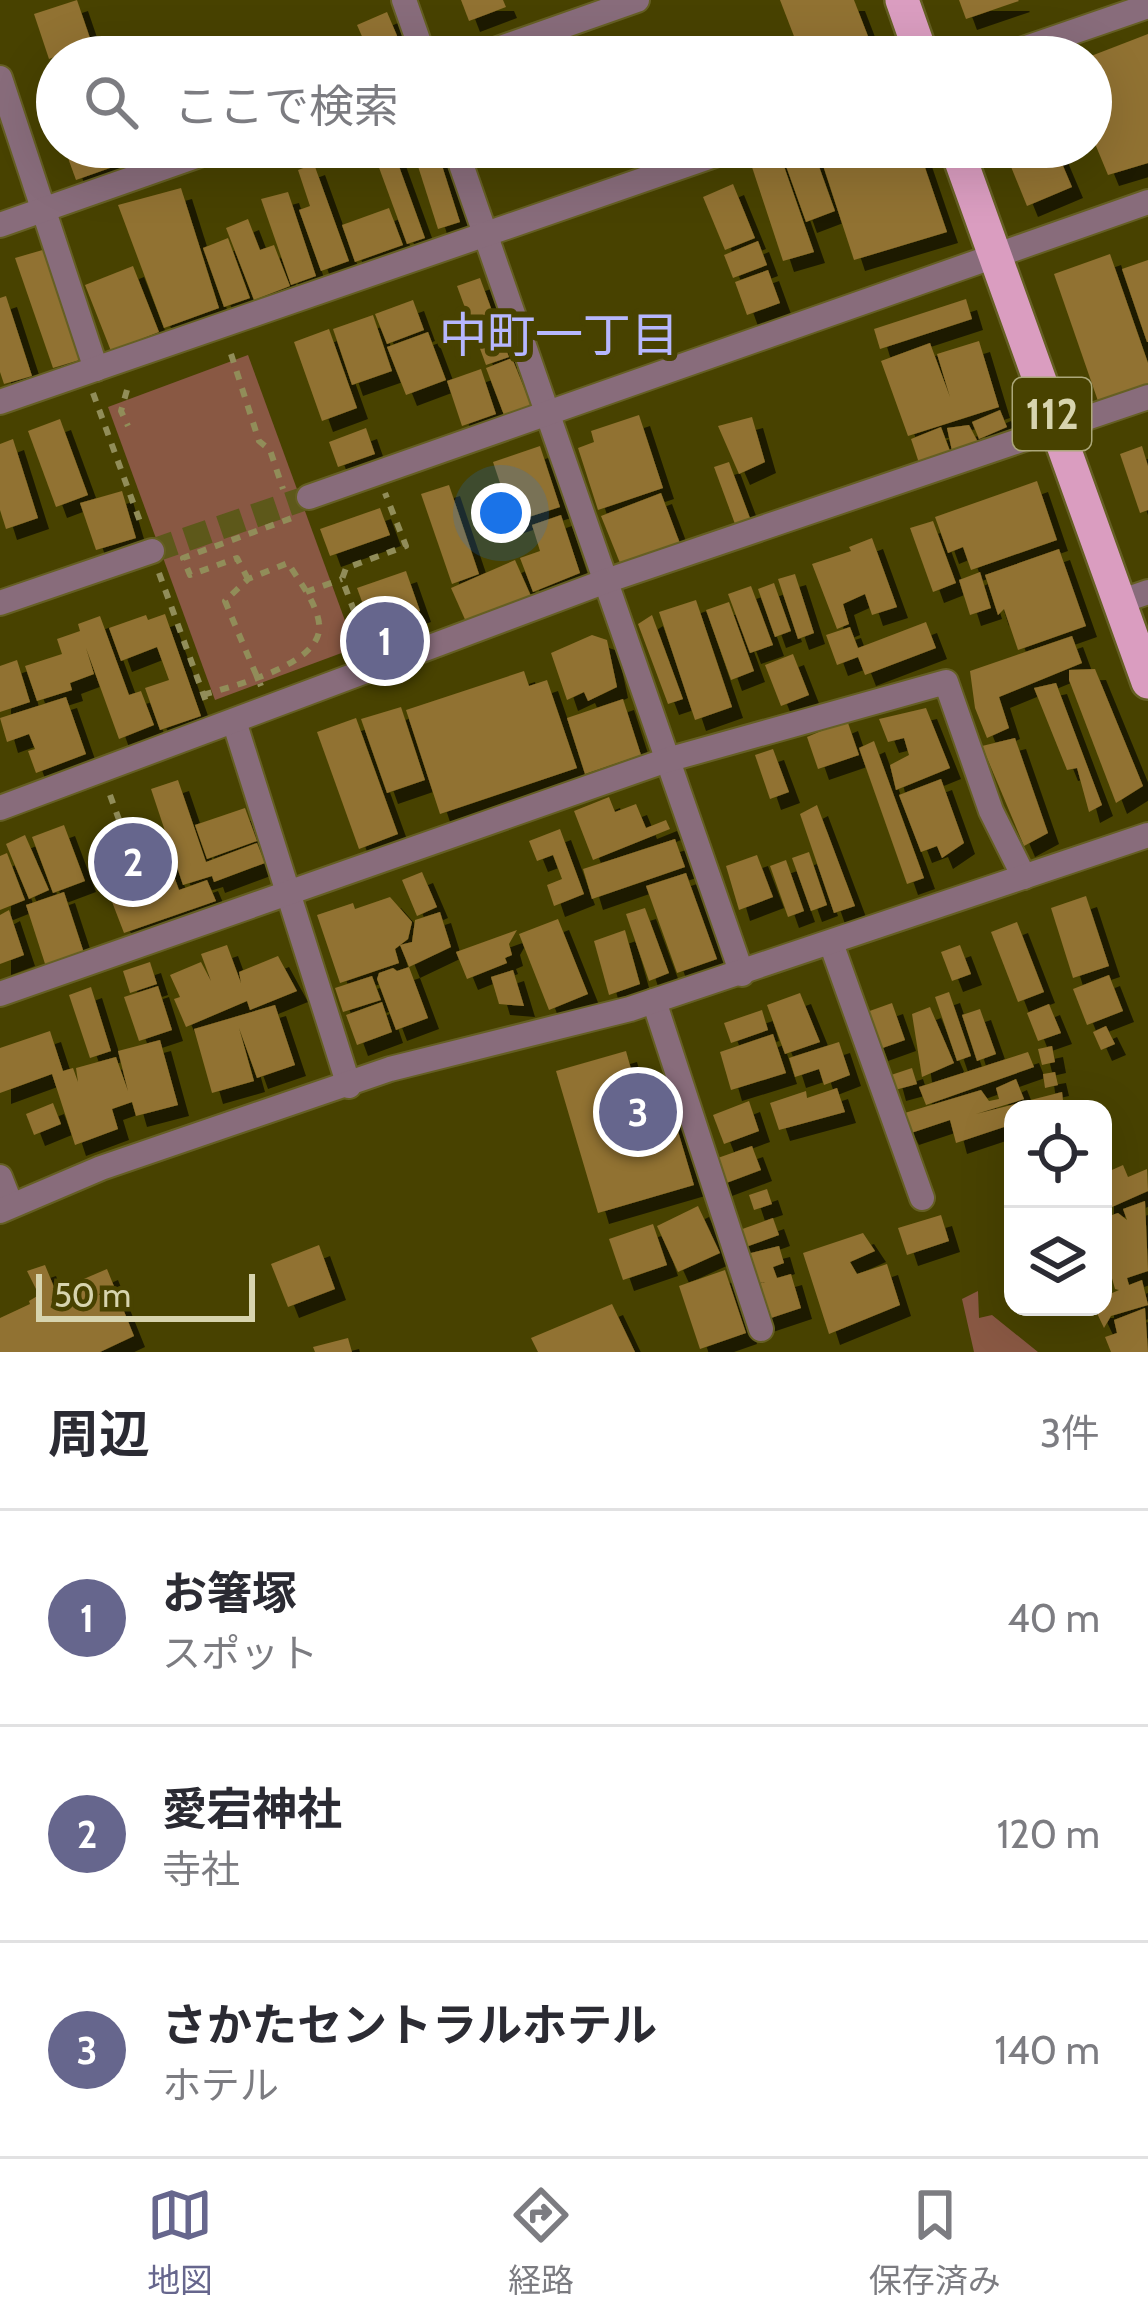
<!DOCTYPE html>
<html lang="ja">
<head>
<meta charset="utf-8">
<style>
	body { margin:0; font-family:Cabin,"Noto Sans JP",sans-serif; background:#f2f2f3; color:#2b2b33 }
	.controls { position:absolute; right:36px; bottom:36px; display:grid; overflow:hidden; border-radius:24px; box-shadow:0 12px 48px #0002 }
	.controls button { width:108px; height:108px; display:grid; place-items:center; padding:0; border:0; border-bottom:3px solid #e1e1e2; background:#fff; color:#2b2b33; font:60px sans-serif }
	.scale { position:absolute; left:36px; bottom:30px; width:219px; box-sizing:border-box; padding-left:12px; border:6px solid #d7d4ae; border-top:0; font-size:33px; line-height:42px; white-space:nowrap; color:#d7d4ae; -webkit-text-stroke:9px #484200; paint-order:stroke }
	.you { position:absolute; left:501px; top:513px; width:42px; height:42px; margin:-30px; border:9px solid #fff; border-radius:50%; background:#1a73e8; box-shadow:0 0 0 18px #1a73e833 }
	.badge { display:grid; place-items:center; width:78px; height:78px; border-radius:50%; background:#66668d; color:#fff; font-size:39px; font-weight:700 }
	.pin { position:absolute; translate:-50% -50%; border:6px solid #fff; box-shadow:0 3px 12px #0006 }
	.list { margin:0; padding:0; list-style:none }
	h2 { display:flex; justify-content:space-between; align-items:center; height:156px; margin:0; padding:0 48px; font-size:51px }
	h2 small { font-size:39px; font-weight:400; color:#7c7c81 }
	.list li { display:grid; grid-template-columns:78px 1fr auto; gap:36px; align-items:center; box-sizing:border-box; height:216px; padding:0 48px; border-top:3px solid #e1e1e2 }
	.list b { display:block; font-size:45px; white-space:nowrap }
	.list p { margin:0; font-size:39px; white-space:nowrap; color:#7c7c81 }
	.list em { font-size:39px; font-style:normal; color:#7c7c81 }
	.icon { flex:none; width:66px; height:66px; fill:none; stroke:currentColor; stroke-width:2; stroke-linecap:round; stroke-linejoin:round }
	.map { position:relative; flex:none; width:1148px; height:1352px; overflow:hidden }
	.search { position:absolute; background:#fff; box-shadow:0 12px 48px #0002; left:36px; right:36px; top:36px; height:132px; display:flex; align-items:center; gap:30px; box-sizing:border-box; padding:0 42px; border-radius:66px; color:#7c7c81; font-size:45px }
	.sheet { height:804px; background:#fff }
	nav { display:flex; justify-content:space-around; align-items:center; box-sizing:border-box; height:168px; border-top:3px solid #e1e1e2; background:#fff; font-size:33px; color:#7c7c81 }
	nav a { display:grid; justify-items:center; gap:6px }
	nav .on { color:#66668d }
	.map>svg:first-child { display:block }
	.green { fill:#895843 }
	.building { fill:#917230; filter:url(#shadow) }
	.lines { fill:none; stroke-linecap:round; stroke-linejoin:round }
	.minor-tunnel { stroke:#5d581a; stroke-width:24; stroke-dasharray:24 12; stroke-linecap:butt }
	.minor-casing { stroke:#655f23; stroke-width:28 }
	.tertiary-casing { stroke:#655f23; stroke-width:28 }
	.trunk-casing { stroke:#655f23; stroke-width:38 }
	.path { stroke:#918d59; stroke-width:6; stroke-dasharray:9 9; stroke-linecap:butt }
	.minor { stroke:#886c7b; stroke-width:24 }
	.tertiary { stroke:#886c7b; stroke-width:24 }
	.trunk { stroke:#da9dc0; stroke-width:33 }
	.labels { text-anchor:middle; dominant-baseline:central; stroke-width:12; stroke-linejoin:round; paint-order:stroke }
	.shield { fill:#484200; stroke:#aca87a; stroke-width:3 }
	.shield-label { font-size:42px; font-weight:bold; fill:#d7d4ae }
	.neighbourhood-label { font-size:48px; fill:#b6b7fe; stroke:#484200 }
</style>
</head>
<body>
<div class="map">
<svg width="1148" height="1352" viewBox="0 0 1148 1352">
	<defs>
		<filter id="shadow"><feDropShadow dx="11" dy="11" stdDeviation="0" flood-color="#0009"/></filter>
	</defs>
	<rect width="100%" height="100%" fill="#484200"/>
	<g class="green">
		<polygon points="248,355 355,648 215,700 108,407"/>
		<polygon points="978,1291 979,1318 992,1315 1038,1352 974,1352 962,1299"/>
	</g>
	<g class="building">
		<polygon points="77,0 92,44 49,59 34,14"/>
		<polygon points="461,0 503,0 506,7 469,21"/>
		<polygon points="780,0 854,0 876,57 802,57"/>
		<polygon points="959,0 1018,0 1019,1 966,19"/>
		<polygon points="387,12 406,57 371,57 357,25"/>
		<polygon points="1148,34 1148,163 1108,175 1091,134 1091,56"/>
		<polygon points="64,147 134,147 138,158 76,180"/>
		<polygon points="392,147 425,238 407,244 374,154"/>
		<polygon points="798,147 812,147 835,211 806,222 781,152"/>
		<polygon points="817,147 918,147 947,232 854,260"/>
		<polygon points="1003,147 1055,147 1072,187 1027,206"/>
		<polygon points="779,152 814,252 783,261 750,161"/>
		<polygon points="438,153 460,222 438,229 416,160"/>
		<polygon points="314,164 349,261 321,271 299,210 310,206 298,170"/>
		<polygon points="733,184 755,238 725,250 703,197"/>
		<polygon points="181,188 219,308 164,328 118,205"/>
		<polygon points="288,192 316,276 291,285 261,199"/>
		<polygon points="389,208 403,245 355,262 342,225"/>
		<polygon points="248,219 260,250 274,245 290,286 254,300 226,228"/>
		<polygon points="228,238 250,298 224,307 203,248"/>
		<polygon points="758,241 767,265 733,278 724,255"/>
		<polygon points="46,249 83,359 53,368 15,258"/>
		<polygon points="1110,254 1148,363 1148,387 1099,404 1054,274"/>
		<polygon points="1148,260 1148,342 1147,342 1122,269"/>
		<polygon points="133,266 159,332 111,351 85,285"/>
		<polygon points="768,270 780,303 747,315 735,282"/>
		<polygon points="480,278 509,357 486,365 457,286"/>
		<polygon points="6,296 32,376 4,384 0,372 0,298"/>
		<polygon points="966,299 972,319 880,349 874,329"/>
		<polygon points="413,300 424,330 387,344 375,314"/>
		<polygon points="373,315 392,371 352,385 333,329"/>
		<polygon points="329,329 357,408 322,421 294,342"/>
		<polygon points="428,332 446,380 406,395 387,347"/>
		<polygon points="979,341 999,407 908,436 881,361 930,343 950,397 937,354"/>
		<polygon points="512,358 531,405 504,415 486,368"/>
		<polygon points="481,369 496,414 462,426 447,381"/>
		<polygon points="1000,410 1007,427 979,439 972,422"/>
		<polygon points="639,415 663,488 598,510 578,448 594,442 591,431"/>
		<polygon points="752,417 765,462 739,474 718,426"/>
		<polygon points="60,419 88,495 56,507 28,431"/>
		<polygon points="969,425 979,444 952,451 947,428"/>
		<polygon points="941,427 950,451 919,463 911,439"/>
		<polygon points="366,428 375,454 338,467 329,442"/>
		<polygon points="13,439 38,518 6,529 0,510 0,444"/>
		<polygon points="540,446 560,507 513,522 493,462"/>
		<polygon points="1142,446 1148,466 1148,510 1140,513 1120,454"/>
		<polygon points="729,462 750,518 735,524 714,467"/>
		<polygon points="1037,481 1057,540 971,570 963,547 948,553 935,517"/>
		<polygon points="449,485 479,574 452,584 421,494"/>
		<polygon points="122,491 136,538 96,550 80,503"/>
		<polygon points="661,493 681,546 622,568 601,516"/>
		<polygon points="380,508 390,535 330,556 320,529"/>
		<polygon points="561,515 580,573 533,592 520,558 540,551 532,525"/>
		<polygon points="933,521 956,583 933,592 910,528"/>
		<polygon points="872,538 897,607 872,615 865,594 843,604 849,624 837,629 812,564 851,551 849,547"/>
		<polygon points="1059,549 1086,626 1018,650 1004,609 998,615 985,575"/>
		<polygon points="515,560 531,596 467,624 451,588"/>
		<polygon points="406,571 420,611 372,629 357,588"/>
		<polygon points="980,572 991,608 970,615 959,580"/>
		<polygon points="795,574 814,633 798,639 778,579"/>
		<polygon points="774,583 791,631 775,637 758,589"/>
		<polygon points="751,586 773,645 750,653 728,594"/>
		<polygon points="696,600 732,707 695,720 659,612"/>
		<polygon points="729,602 754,671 731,680 706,610"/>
		<polygon points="165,614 201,716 160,730 145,688 169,680 157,647 121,661 109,628 146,615 148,620"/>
		<polygon points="652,615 683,699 668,704 638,624"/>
		<polygon points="100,616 129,695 141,691 154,725 119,739 86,648 94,674 70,683 72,690 37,701 25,666 62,654 57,639 80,631 78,624"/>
		<polygon points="926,622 936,648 865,675 858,657 837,665 826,635 850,627 858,648"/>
		<polygon points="592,635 607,640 617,687 588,701 584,692 567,700 551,653"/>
		<polygon points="1072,636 1082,663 999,697 1009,728 987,738 975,708 970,671"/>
		<polygon points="793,654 809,695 781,706 765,665"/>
		<polygon points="17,660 30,702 0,712 0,666"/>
		<polygon points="1095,669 1143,786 1116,803 1069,680 1069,670"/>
		<polygon points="524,671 529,686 547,680 577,768 440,814 406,710"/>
		<polygon points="1056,683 1102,805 1089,812 1077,768 1067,770 1034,688"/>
		<polygon points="66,697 86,754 36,773 28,751 35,749 29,734 7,742 0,718"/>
		<polygon points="623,699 641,755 585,774 567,718"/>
		<polygon points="401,707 425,780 387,793 361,719"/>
		<polygon points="926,708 950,768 896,790 890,765 909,755 904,738 888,742 879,719"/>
		<polygon points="356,718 398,834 359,849 317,732"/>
		<polygon points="847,720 859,755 818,769 807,737"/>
		<polygon points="1015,738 1048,833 1024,846 982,746"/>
		<polygon points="874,741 924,878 907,884 859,748"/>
		<polygon points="773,749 789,792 770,799 755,755"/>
		<polygon points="941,779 964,843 942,858 937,846 921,852 899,795"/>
		<polygon points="178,780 206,862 257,843 265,863 214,882 212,876 183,885 151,789"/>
		<polygon points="609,797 615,812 636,804 646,828 666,820 670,829 593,860 574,811"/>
		<polygon points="817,805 855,906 834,913 800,814"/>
		<polygon points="245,808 257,841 207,859 195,825"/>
		<polygon points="64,825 85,881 53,893 32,837"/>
		<polygon points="560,829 584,894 554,906 547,885 562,879 553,855 537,861 529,841"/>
		<polygon points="25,835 49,890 29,899 6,844"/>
		<polygon points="675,839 685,867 592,899 583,869"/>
		<polygon points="161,840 179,890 207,880 216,901 124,933 99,868"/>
		<polygon points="809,852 827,905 811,911 792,858"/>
		<polygon points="7,853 25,900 0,910 0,856"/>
		<polygon points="757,855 773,897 739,910 726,866"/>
		<polygon points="786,860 804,911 788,917 770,866"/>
		<polygon points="422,872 437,907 417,916 402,880"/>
		<polygon points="686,873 717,959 677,973 646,886"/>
		<polygon points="64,892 85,956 47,970 26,905"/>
		<polygon points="1086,896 1109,966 1073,978 1051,908"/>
		<polygon points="390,897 412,922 408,939 395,949 399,963 340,983 317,915 353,903 355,909"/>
		<polygon points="645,908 669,973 649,981 626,914"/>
		<polygon points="9,910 24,955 0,964 0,915"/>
		<polygon points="440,912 451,947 409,967 400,945 412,942 415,920"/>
		<polygon points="558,919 588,994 549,1010 519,934"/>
		<polygon points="1017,922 1044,992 1018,1002 991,932"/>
		<polygon points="517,930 509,944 512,955 505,958 507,963 467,979 456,952"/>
		<polygon points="625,930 640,984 609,995 594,941"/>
		<polygon points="227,945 241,983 239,972 278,956 297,991 250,1010 247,1001 186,1027 174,999 180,997 170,975 201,962 211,981 201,954"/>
		<polygon points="960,945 971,974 952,981 941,952"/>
		<polygon points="150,962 157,984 130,993 123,971"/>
		<polygon points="409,967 428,1018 396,1030 377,979 379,973 393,968 397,971"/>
		<polygon points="513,970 524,1006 499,1004 491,977"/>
		<polygon points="1109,975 1123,1011 1087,1025 1073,989"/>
		<polygon points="372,976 381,1000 343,1012 335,988"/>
		<polygon points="158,986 172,1030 139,1041 124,997"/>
		<polygon points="91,987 111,1051 90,1058 69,995"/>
		<polygon points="949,992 971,1056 957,1061 935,997"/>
		<polygon points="800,993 820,1042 785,1054 767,1005"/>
		<polygon points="382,1002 392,1032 357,1045 346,1015"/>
		<polygon points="892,1003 905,1040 877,1050 864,1013"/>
		<polygon points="1049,1004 1061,1033 1038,1041 1027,1013"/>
		<polygon points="275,1005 295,1065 257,1078 239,1028 254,1081 212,1093 194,1029"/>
		<polygon points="930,1007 954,1063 922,1077 912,1014"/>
		<polygon points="980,1009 996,1054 977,1061 962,1015"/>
		<polygon points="762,1010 768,1030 731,1043 724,1023"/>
		<polygon points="1106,1026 1115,1044 1101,1050 1093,1032"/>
		<polygon points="50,1031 63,1071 73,1068 78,1082 76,1068 116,1057 128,1091 118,1051 160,1040 178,1105 136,1116 132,1102 112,1109 118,1129 75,1145 52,1074 0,1093 0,1048"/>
		<polygon points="773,1034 786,1073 731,1090 720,1052"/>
		<polygon points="839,1042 850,1075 824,1085 819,1069 795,1077 789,1058"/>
		<polygon points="1052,1046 1055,1062 1042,1065 1038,1049"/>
		<polygon points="626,1051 645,1119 672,1111 694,1185 598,1213 556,1071"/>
		<polygon points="1028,1052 1034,1067 926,1105 919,1087"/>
		<polygon points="912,1068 917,1084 895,1090 891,1075"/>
		<polygon points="1055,1072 1058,1085 1045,1088 1043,1074"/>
		<polygon points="1016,1079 1024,1099 976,1114 1062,1092 1064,1109 1013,1109 1013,1124 956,1143 950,1120 908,1134 898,1115 981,1090 989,1101 999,1099 996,1088"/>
		<polygon points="837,1088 845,1112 779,1130 770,1103 806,1091 807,1098"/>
		<polygon points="749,1101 759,1131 724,1144 713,1115"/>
		<polygon points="53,1103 61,1124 34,1135 26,1114"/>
		<polygon points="752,1146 761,1170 721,1185 712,1160"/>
		<polygon points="1123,1165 1128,1177 1147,1169 1148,1191 1103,1211 1103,1174"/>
		<polygon points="767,1189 772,1204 754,1210 749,1195"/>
		<polygon points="1145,1201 1148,1271 1127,1278 1129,1285 1142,1280 1148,1305 1111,1316 1104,1328 1094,1307 1103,1307 1103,1297 1119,1290 1115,1289 1103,1246 1103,1218 1118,1213 1127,1220 1123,1209"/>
		<polygon points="698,1206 720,1253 678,1272 657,1226"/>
		<polygon points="941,1215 949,1241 907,1255 898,1228"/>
		<polygon points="773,1218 779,1235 740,1249 734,1232"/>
		<polygon points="653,1224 667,1265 623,1280 609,1239"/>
		<polygon points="863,1233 875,1251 850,1262 857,1274 887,1264 900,1305 829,1334 803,1253"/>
		<polygon points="319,1245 335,1289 288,1307 271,1264"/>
		<polygon points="779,1246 784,1263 773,1267 777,1278 791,1274 801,1308 762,1321 752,1286 765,1282 753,1284 743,1255"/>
		<polygon points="45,1265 54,1287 65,1287 107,1269 134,1336 100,1352 0,1352 0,1318 30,1304 29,1301 39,1295 27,1271"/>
		<polygon points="725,1270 746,1333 700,1349 679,1286"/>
		<polygon points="612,1304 635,1352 538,1352 531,1338"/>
		<polygon points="1145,1308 1148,1352 1111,1352 1105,1337 1117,1333 1114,1320"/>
		<polygon points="348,1338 352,1352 315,1352 313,1347"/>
	</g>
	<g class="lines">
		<polyline class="minor-tunnel" points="152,551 309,497"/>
		<g class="minor-casing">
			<g id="minor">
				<polyline points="404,0 424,57"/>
				<polyline points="475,57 637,0"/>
				<polyline points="1000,57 1148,6"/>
				<polyline points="0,78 96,369"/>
				<polyline points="455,147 742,974"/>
				<polyline points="0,225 222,147"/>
				<polyline points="0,402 738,147"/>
				<polyline points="309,497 1148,202"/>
				<polyline points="1119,602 1148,592"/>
				<polyline points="0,603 152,551"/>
				<polyline points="234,721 349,1086"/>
				<polyline points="0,808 606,581 1148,397"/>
				<polyline points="831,943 922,1198"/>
				<polyline points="0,994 667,760 946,682 991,811 1024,877"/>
				<polyline points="654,1001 761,1329"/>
				<polyline points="0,1177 11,1205"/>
			</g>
		</g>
		<g class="tertiary-casing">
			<polyline id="tertiary" points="0,1211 101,1168 390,1069 630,1009 1148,835"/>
		</g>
		<g class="trunk-casing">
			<g id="trunk">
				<polyline points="902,0 922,57"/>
				<polyline points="956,147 1148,682"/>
			</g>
		</g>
		<g class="path">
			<polyline points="231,354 259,441 270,450 283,489"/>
			<polyline points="127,390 121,411 128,426"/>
			<polyline points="93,393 142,527"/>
			<polyline points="159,573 208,707"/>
			<polyline points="248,579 237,558 190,575 183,558 292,518 291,513"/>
			<polyline points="306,592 342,579"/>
			<polyline points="367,645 342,579 346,568 406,546 385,493"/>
			<path d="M203,695C232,686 326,664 319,623C316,602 299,581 288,563L248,579L225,601C237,630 249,658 261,686"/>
			<polyline points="110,795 129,847"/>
		</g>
		<use href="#minor" class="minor"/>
		<use href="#tertiary" class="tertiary"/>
		<use href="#trunk" class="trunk"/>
	</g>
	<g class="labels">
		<rect class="shield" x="1013" y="378" width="78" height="72" rx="9"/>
		<g class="shield-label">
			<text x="1052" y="414">112</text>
		</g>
		<g class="neighbourhood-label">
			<text x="559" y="335">中町一丁目</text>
		</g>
	</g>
</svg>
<div class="controls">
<button><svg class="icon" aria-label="locate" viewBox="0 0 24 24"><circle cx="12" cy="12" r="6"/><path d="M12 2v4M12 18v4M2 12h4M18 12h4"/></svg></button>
<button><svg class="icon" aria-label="layers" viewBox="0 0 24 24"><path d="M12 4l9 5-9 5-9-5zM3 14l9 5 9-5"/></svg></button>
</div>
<div class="scale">50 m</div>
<div class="you"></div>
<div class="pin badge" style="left:385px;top:641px">1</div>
<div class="pin badge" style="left:133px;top:862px">2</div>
<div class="pin badge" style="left:638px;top:1112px">3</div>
<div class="search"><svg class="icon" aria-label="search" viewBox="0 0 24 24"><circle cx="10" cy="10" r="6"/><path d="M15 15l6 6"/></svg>ここで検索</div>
</div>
<section class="sheet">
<h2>周辺<small>3件</small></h2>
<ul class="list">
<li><span class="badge">1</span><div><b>お箸塚</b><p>スポット</p></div><em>40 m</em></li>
<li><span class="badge">2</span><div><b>愛宕神社</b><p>寺社</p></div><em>120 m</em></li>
<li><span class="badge">3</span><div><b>さかたセントラルホテル</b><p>ホテル</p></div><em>140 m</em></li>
</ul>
</section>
<nav>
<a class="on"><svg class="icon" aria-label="map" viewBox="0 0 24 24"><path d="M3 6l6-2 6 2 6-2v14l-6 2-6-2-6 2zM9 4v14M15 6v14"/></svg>地図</a>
<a><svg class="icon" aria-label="directions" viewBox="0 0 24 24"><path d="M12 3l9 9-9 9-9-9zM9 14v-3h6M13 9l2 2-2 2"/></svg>経路</a>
<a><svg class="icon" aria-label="saved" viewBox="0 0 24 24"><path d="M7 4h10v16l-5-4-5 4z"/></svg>保存済み</a>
</nav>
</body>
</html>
